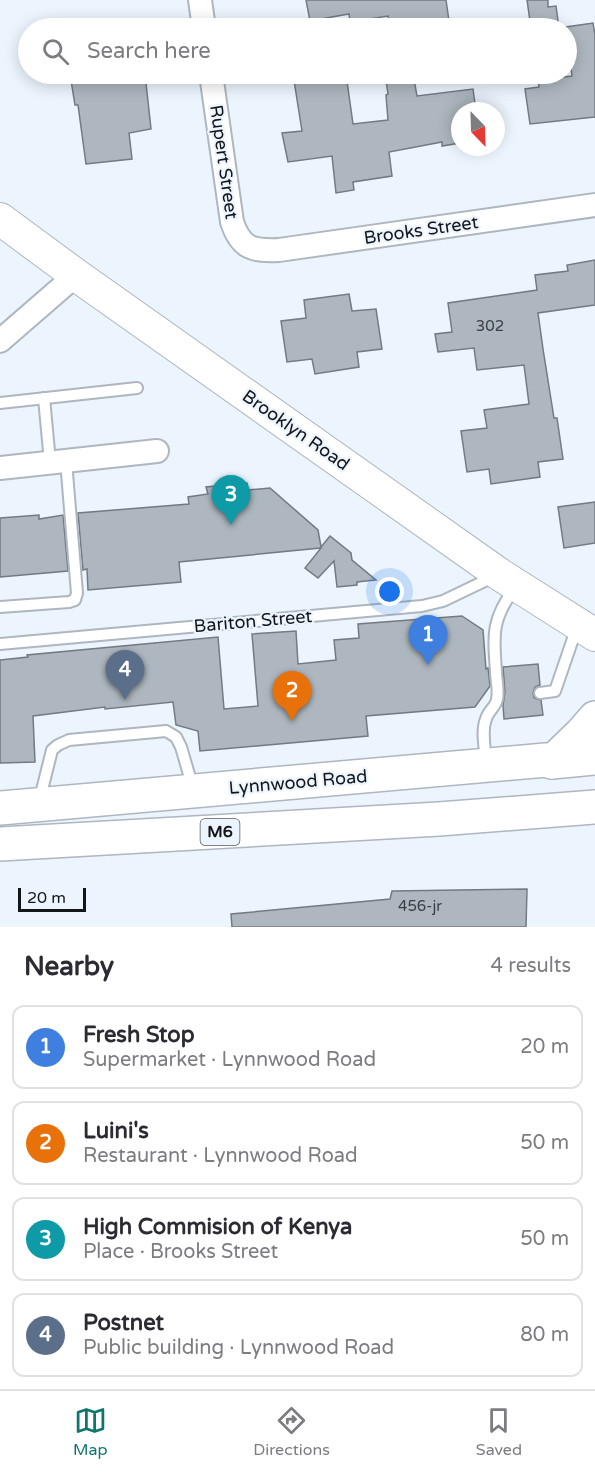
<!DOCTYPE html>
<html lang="en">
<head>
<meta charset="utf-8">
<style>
	body { margin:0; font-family:"Varela Round",sans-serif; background:#f2f2f3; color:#2b2b33 }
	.compass { position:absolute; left:451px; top:102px; width:54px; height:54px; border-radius:50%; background:#fff; box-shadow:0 3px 15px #0003; rotate:157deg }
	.scale { position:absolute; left:18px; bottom:15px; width:68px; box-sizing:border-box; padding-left:6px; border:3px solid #131619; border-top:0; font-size:16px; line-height:21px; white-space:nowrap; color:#131619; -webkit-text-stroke:4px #ecf5fe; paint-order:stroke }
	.you { position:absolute; left:390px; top:592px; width:21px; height:21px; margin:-15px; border:4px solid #fff; border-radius:50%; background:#1a73e8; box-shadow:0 0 0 9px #1a73e833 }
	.badge { display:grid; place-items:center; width:39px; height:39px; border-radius:50%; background:#0f766e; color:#fff; font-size:20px; font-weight:700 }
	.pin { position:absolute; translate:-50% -50px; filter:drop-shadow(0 2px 3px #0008) }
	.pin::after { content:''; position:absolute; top:32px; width:21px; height:18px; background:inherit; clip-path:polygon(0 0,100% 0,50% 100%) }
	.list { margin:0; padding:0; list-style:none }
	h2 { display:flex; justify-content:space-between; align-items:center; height:78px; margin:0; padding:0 24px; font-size:26px }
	h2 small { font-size:20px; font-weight:400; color:#7c7c81 }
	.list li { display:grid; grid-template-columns:39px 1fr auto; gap:18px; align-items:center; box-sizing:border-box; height:84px; margin:0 12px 12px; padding:0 12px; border:2px solid #e1e1e2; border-radius:12px }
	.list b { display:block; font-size:22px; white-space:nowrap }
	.list p { margin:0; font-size:20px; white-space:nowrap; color:#7c7c81 }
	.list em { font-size:20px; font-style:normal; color:#7c7c81 }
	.icon { flex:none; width:33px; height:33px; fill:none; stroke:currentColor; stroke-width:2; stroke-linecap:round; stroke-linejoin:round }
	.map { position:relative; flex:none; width:595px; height:927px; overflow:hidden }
	.search { position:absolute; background:#fff; box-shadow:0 3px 15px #0003; left:18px; right:18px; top:18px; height:66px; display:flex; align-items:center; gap:15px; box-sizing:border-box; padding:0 21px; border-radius:33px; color:#7c7c81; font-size:22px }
	.sheet { height:462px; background:#fff }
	nav { display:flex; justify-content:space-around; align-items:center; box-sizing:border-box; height:84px; border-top:2px solid #e1e1e2; background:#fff; font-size:16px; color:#7c7c81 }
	nav a { display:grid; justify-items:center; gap:3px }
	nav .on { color:#0f766e }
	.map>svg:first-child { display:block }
	.building { fill:#aeb7bf; stroke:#727a82; stroke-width:1.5 }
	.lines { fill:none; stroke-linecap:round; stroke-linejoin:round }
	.service-casing { stroke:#aeb6bf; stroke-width:14 }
	.minor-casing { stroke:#aeb6bf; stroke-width:26 }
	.secondary-casing { stroke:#aeb6bf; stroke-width:34 }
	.primary-casing { stroke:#aeb6bf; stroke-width:36 }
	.service { stroke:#fff; stroke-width:10 }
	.minor { stroke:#fff; stroke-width:22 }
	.secondary { stroke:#fff; stroke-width:32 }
	.primary { stroke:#fff; stroke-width:33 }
	.labels { text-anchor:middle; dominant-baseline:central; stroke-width:4.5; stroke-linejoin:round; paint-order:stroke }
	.number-label { font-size:15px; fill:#3a3e42 }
	.shield { fill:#ecf5fe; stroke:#54595e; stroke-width:1.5 }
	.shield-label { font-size:16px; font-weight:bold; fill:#131619 }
	.street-label { font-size:18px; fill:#131619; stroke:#ecf5fe }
</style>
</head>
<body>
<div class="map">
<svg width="595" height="927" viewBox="0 0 595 927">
	<rect width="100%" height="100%" fill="#ecf5fe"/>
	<g class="building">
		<polygon points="306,0 446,0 450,28 390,28 388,16 350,22 349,14 310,21"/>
		<polygon points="527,0 548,0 548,7 556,6 559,28 531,28"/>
		<polygon points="593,23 595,35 595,117 530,124 525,89 539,87 538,80 572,76 566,27"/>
		<polygon points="70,74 145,74 151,129 129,133 132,159 86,164 78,105 75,105"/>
		<polygon points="293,74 346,74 353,124 388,120 386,95 388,94 385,74 413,74 417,96 473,89 476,111 460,111 460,143 442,146 442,142 389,152 392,176 353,182 354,190 336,193 332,156 288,162 282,133 302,131"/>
		<polygon points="595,260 595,305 538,313 543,349 554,418 557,418 563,459 538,462 540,477 491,484 489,469 467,472 461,431 487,428 484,410 529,404 524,365 477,370 474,348 438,352 435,334 452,332 448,303 537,290 535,275 568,271 567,265"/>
		<polygon points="349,294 352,311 376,309 382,349 357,352 359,367 315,374 312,359 287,362 281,321 306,318 304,300"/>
		<polygon points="247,483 248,490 270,488 318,530 321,547 330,536 351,553 352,560 376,580 357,582 357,585 337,587 334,561 318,578 305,568 321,548 179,562 181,582 88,590 87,569 83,570 78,513 189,504 188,497 208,494 206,487"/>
		<polygon points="595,502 595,543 564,548 558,507"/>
		<polygon points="39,515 39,519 63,515 68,571 0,577 0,518"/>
		<polygon points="462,616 483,630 486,669 488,668 490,686 475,707 366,716 368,736 200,751 198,731 176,725 173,702 105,709 105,707 33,716 35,762 0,763 0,660 28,657 27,655 218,637 224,709 258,706 252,634 296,631 298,664 336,660 334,640 359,638 358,624"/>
		<polygon points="538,664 540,685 535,687 533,693 534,698 541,700 543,715 504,719 503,705 505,692 503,667"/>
		<polygon points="527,889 526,927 232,927 231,914 390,899 392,891"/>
	</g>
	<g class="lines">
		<g class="service-casing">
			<g id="service">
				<polyline points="44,398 50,462"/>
				<polyline points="0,403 137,388"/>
				<polyline points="0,607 69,602 75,600 77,593 66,461"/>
				<polyline points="0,644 422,606 443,601 493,577"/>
				<polyline points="540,693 555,691 577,627"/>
				<path d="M486,760C485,748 481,731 486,719C488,711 496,707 497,699C499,690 496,680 496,671C493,634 492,618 515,588"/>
				<polyline points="39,802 52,750 58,745 69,740 166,731 176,737 181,747 193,788"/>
			</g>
		</g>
		<g class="minor-casing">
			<g id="minor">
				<polyline points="200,0 204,28"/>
				<path d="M211,74L232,222C241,249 253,251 279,250L595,205"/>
				<polyline points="0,341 76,275"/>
				<polyline points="0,468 157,451"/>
			</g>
		</g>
		<g class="secondary-casing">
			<polyline id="secondary" points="0,219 76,275 499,574 595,635"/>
		</g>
		<g class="primary-casing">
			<g id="primary">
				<polyline points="552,762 581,734 595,718"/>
				<polyline points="0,808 546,760 552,762 595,758"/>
				<polyline points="0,844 439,819 595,807"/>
			</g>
		</g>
		<use href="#service" class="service"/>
		<use href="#minor" class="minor"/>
		<use href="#secondary" class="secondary"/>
		<use href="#primary" class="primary"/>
	</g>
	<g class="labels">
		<g class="number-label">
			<text x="490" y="326">302</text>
			<text x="420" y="906">456-jr</text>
		</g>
		<rect class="shield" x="200.5" y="819" width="39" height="26" rx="4.5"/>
		<g class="shield-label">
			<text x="220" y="832">M6</text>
		</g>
		<g class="street-label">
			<text transform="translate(224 162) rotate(82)">Rupert Street</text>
			<text transform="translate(421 230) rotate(-8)">Brooks Street</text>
			<text transform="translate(296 430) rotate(35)">Brooklyn Road</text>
			<text transform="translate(253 621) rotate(-5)">Bariton Street</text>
			<text transform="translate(298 782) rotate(-5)">Lynnwood Road</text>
		</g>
	</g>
</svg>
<svg class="compass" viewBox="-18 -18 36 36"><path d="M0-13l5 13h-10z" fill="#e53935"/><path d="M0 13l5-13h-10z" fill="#7c7c81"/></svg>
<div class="scale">20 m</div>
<div class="you"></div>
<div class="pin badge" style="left:428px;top:665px;background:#3f7fe0">1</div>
<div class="pin badge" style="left:292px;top:721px;background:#e8710a">2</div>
<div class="pin badge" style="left:231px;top:525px;background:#0f9aa8">3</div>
<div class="pin badge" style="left:125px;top:700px;background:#5c6f8a">4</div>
<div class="search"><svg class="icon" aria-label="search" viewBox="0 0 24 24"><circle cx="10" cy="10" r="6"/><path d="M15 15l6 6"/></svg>Search here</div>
</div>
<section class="sheet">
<h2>Nearby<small>4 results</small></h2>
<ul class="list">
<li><span class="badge" style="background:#3f7fe0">1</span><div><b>Fresh Stop</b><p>Supermarket · Lynnwood Road</p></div><em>20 m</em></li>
<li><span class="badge" style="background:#e8710a">2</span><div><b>Luini's</b><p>Restaurant · Lynnwood Road</p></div><em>50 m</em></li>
<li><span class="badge" style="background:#0f9aa8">3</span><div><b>High Commision of Kenya</b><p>Place · Brooks Street</p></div><em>50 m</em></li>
<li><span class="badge" style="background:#5c6f8a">4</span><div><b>Postnet</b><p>Public building · Lynnwood Road</p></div><em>80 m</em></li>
</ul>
</section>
<nav>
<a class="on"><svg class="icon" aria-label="map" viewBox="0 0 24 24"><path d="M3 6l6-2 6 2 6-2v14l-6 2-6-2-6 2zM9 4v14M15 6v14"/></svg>Map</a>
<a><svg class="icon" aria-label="directions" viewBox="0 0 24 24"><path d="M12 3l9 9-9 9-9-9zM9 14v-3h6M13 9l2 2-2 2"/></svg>Directions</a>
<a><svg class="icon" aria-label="saved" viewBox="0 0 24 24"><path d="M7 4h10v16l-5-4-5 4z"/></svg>Saved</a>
</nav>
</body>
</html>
